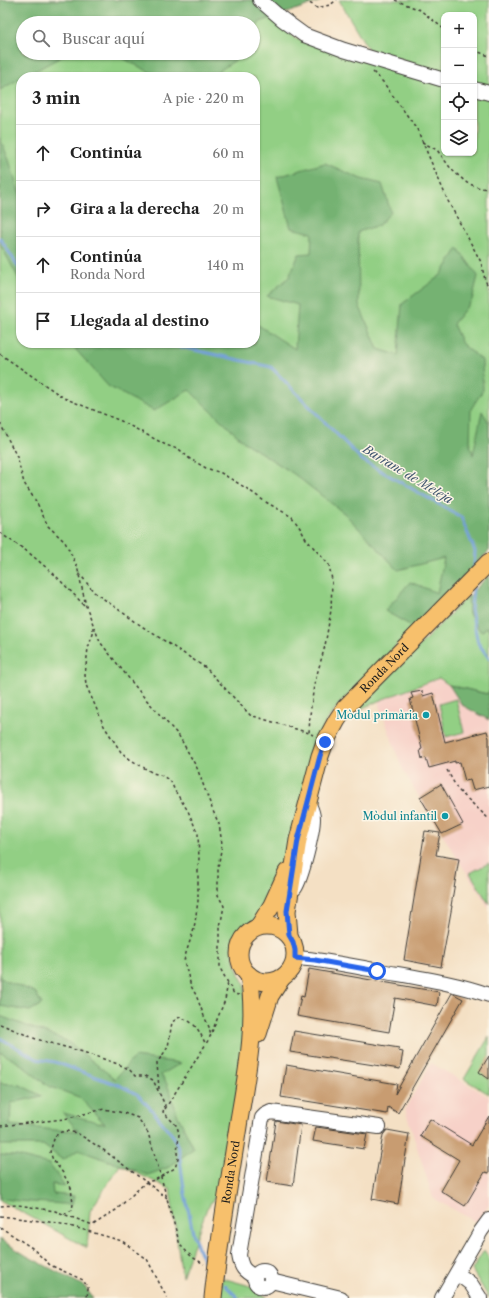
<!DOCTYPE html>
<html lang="es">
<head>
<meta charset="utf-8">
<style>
	body { margin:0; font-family:"Libre Caslon Text",serif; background:#f6f6f6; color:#222 }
	.controls { position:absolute; right:12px; top:12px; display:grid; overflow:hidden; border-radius:8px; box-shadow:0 1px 3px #0004 }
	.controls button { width:36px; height:36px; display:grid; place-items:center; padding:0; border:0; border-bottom:1px solid #e0e0e0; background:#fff; color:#222; font:20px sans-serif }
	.stop { position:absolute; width:12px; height:12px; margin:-9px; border:3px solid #2563eb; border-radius:50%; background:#fff }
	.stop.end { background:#2563eb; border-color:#fff; box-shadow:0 1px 4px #0008 }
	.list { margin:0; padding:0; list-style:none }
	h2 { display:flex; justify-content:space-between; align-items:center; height:52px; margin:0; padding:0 16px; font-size:17px }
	h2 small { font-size:13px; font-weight:400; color:#767676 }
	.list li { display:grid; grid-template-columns:26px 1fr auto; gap:12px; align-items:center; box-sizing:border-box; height:56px; padding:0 16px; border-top:1px solid #e0e0e0 }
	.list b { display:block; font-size:15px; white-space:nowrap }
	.list p { margin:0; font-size:13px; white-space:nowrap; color:#767676 }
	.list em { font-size:13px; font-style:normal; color:#767676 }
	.icon { flex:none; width:22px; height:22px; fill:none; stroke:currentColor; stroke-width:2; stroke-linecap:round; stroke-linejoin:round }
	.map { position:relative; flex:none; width:489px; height:1298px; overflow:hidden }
	.search { position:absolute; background:#fff; box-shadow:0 1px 3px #0004; left:16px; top:16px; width:244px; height:44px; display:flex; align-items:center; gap:10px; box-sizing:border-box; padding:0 14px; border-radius:22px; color:#767676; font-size:15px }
	.panel { position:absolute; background:#fff; box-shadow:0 1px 3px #0004; left:16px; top:72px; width:244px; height:276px; border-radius:16px }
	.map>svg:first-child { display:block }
	.built { fill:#f7d1c8 }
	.green { fill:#92cf84; stroke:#577650; fill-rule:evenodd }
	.forest { fill:#75b272; stroke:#486747 }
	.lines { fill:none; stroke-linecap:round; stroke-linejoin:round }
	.stream { stroke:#6e9dd7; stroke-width:3 }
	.building { fill:#c89c71 }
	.minor-casing { stroke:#3c3935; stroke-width:16 }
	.major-casing { stroke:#3c3935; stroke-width:19 }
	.path { stroke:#3c3935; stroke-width:1.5; stroke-dasharray:3 3; stroke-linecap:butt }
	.minor { stroke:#fff; stroke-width:14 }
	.major { stroke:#f7c06c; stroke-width:17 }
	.route { stroke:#2563eb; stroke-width:5 }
	.culture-dot { fill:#0f9aa8; stroke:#fcf5e5; stroke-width:1.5 }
	.labels { text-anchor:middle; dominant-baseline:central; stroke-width:3; stroke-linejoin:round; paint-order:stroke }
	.street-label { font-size:11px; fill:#1c1c1c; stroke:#fcf5e5 }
	.culture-label { font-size:11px; fill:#0d838f; stroke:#fcf5e5; text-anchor:end }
	.water-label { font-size:12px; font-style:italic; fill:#415670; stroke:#fcf5e5 }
</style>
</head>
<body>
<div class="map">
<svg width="489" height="1298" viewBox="0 0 489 1298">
	<rect width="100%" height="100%" fill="#fcf5e5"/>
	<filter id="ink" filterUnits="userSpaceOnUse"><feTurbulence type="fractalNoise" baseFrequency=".025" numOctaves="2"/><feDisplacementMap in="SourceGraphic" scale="8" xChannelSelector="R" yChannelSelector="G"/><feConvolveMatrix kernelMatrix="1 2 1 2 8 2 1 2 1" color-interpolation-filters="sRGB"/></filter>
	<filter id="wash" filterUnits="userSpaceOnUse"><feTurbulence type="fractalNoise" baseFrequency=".012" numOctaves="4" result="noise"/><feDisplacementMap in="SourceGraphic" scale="16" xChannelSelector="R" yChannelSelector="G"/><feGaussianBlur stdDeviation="0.9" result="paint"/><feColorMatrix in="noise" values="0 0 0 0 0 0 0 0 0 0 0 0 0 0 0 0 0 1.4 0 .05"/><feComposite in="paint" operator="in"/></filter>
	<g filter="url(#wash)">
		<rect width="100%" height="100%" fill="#f4e0c4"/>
		<g class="built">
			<polygon points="439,678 449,685 462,705 489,720 489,908 426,809 402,768 378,701"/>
			<polygon points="431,1063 489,1097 489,1205 478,1223 433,1198 405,1109"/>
		</g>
		<g class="green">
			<path d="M0,0H255L296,38L444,84V153H474V92L489,96V551L341,702L326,721L315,748L281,875L257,919L248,924L238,933L233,947L234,960L239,974L245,985L246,1033L224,1185L207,1208L182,1277L170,1189L120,1165L90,1211L87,1248L0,1200ZM23,23H253V53H23ZM21,77H255V343H21Z"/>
			<polygon points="339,0 489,0 489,88 474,83 474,15 444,15 444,74 368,49"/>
			<polygon points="468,596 469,614 481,632 487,627 489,631 489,691 487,694 449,685 439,678 378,701 354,712"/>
			<polygon points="456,699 464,732 446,737 439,704"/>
			<polygon points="489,863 489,904 470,873"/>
			<polygon points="489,1037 489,1094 464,1079"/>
			<polygon points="484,1250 489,1258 489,1298 472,1270"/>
			<polygon points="222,1278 247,1285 268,1298 219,1298"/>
		</g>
		<g class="forest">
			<polygon points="0,0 324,0 260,22 253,34 253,23 23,23 23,53 68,53 24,77 21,77 21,78 0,90"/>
			<polygon points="113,53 242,53 240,57 210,77 159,77"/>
			<polygon points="0,138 9,160 19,192 21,194 21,283 0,244"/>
			<polygon points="325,163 361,179 382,184 391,212 379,225 358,232 359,305 378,349 398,355 402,304 441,275 458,248 478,276 472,300 453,324 462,344 482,360 483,390 471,409 470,445 473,455 482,411 489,423 489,551 434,606 415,628 385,611 410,582 437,593 444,558 398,570 345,514 294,474 244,442 189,390 154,411 108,386 70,343 255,343 255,323 295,349 298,305 267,296 289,277 299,254 311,253 312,233 291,228 277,177"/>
			<polygon points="489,575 489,631 487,627 481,632 469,614 468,597"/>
			<polygon points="449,685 487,694 489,691 489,720 462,705"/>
			<polygon points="0,976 6,981 35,992 42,1004 30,1011 0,1006"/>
			<polygon points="0,1016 67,1041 115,1079 134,1057 181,1063 161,1075 167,1084 178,1116 194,1148 169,1167 148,1175 78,1150 63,1160 43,1145 0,1145 0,1083 20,1085 42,1096 11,1103 10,1125 55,1130 78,1131 63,1113 105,1124 79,1097 48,1086 19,1063 0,1052"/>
			<path d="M0,1155L17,1156L49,1164L65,1186L52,1184L53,1194L74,1196L72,1205C48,1202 24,1203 0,1198Z"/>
			<polygon points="0,1239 27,1256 84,1286 93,1298 0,1298"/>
		</g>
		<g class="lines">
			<g class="stream">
				<polyline points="0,238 21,271"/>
				<polyline points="163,343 271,367 362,460 461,517 475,551 474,569"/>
				<polyline points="473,588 471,609 478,643 489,658"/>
				<polyline points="0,1038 37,1059 55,1062 121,1086 137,1094 152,1110 174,1137 179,1151 184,1189 193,1233 199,1251 210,1271"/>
				<polyline points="225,1285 238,1298"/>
			</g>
		</g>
		<g id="blocks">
			<g class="building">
				<polygon points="422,691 423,696 433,693 445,742 487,731 489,738 489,786 473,790 470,780 465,781 460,762 455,763 455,761 429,768 426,758 422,759 420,750 422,749 410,699 413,698 411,693"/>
				<polygon points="441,784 463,824 442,834 420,797"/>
				<polygon points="425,831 440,833 436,855 459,859 451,906 452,906 441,967 404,960"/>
				<polygon points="309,969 439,992 437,1006 395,998 389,1032 297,1016 301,996 304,997"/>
				<polygon points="452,993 463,999 398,1113 388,1107 387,1114 281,1097 286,1065 397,1084 395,1094"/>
				<polygon points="294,1031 399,1048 398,1051 403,1052 400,1069 290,1052"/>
				<polygon points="489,1056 489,1079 479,1072"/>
				<polygon points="489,1116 489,1173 485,1172 465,1206 441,1191 459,1160 420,1136 430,1119 472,1145"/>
				<polygon points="276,1121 301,1125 293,1186 267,1182"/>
				<polygon points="316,1127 367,1134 364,1149 313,1141"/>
				<polygon points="387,1130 409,1134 398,1204 372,1199 383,1135"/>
			</g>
		</g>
	</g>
	<g filter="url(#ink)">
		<use href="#blocks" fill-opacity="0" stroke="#3c3935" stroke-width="1"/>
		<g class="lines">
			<g class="minor-casing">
				<g id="minor">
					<polyline points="260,0 282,19 304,35 344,50 444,80"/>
					<polyline points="474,89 489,93"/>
					<path d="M295,888C302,877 313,832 313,818C313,812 310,807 308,802"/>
					<path d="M295,958C322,959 348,966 375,970C413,977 452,982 489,995"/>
					<circle cx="263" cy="1279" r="8"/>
					<polyline points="457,1273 471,1284 480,1298"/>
					<path d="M255,1277C244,1271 241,1268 239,1255L262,1118L265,1115L271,1112L379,1127"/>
					<polyline points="271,1281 341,1298"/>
					<polyline points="442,1298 481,1231 489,1220"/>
				</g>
			</g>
			<g class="major-casing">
				<g id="major">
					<circle cx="267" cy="954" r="28"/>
					<polyline points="259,926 272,905 287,872"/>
					<path id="s1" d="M289,935L287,911L298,840L320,756L325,742L337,720L345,708L489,562"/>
					<polyline points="258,1034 270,996 281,979"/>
					<path id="s2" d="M213,1298C219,1238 230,1179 239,1120C247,1073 257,1023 249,975"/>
				</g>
			</g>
			<g class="path">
				<polyline points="305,0 317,8 330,5 337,0"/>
				<polyline points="395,0 420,10 444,29"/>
				<polyline points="474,50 489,56"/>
				<polyline points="373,72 383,82 417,129 448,201 481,262 485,280 489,288"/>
				<polyline points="422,142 437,150 452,170 467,183 480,188 489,189"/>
				<polyline points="0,354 64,398 121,421 166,445 180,450 190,459 206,468 221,473 246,488 264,501 292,517 300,528 306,539 329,565 332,580 331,610 325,646 314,685 310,715 309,733 313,735"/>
				<polyline points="0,423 17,457 24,483 37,503 48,526 65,542 77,566 86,606 100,642 143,696 179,736 197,768 213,811 219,824 222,844 218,868 218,895 224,906 220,927 220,968 234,994 239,995"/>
				<polyline points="0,533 28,552 55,575 84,605"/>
				<polyline points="79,573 94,592 143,627 206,668 250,715 309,733"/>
				<polyline points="93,627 93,634 88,648 85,675 86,685 104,726 121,752 131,760 153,773 163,776 171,782 175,791 188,811 198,834 199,859 198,867 198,901 194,929 186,953 184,961 191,986 196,995 204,1016 209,1027 211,1037"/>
				<polyline points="447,770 458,790 489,819"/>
				<polyline points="0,1024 36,1039 83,1052 118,1064 129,1069 135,1076 145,1076 153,1080 165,1105 163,1112 177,1126 179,1134 177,1153 178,1159 175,1168 155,1180 146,1182 116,1210 93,1225 55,1211 18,1205 0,1206"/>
				<path d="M159,1089L157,1063L168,1047L172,1022L180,1017C196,1023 199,1030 206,1045"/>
				<polyline points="165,1109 209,1039 225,1000 228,982"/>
				<polyline points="0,1126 64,1119 104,1109 124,1113 138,1118 148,1133 157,1163 180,1245 192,1257 204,1264"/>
				<polyline points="64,1214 72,1210 73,1204 71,1188 63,1173 53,1160 50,1152 55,1136 61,1132 67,1131 77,1133 105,1151 167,1198"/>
				<polyline points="0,1216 57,1223 77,1228 122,1241 147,1259 167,1298"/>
				<polyline points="0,1227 32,1248 50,1265 83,1280 88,1288 87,1298"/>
			</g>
			<use href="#minor" class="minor"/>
			<use href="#major" class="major"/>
		</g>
	</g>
	<g class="lines" filter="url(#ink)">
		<polyline class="route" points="325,742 320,756 298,840 287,911 289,935 293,942 295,950 295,958 315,960 377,971"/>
	</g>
	<g class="culture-dot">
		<circle cx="426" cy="715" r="4"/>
		<circle cx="445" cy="816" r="4"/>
	</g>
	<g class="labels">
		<g class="street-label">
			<text stroke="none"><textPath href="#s1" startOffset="293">Ronda Nord</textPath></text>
			<text stroke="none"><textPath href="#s2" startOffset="127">Ronda Nord</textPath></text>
		</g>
		<g class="culture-label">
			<text x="418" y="715">Mòdul primària</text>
			<text x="437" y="816">Mòdul infantil</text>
		</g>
		<g class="water-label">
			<text transform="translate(408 474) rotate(31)">Barranc de Meleja</text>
		</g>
	</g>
</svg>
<div class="controls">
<button>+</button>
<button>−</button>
<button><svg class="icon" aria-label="locate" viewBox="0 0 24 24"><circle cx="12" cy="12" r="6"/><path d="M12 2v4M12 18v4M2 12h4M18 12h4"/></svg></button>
<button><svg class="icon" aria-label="layers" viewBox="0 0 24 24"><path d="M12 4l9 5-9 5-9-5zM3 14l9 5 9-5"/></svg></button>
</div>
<div class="stop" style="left:377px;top:971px"></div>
<div class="stop end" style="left:325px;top:742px"></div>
<div class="search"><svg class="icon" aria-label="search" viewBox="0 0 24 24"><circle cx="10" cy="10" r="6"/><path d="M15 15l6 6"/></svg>Buscar aquí</div>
<section class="panel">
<h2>3 min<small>A pie · 220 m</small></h2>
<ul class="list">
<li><svg class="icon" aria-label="ahead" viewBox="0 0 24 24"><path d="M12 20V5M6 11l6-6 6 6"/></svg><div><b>Continúa</b></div><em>60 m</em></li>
<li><svg class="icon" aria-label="right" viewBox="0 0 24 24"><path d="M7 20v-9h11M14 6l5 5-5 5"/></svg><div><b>Gira a la derecha</b></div><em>20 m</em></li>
<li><svg class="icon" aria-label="ahead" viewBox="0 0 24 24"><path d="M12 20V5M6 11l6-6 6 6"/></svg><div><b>Continúa</b><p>Ronda Nord</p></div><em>140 m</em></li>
<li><svg class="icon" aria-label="arrive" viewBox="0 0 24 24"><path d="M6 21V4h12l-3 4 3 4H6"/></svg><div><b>Llegada al destino</b></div></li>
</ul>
</section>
</div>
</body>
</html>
